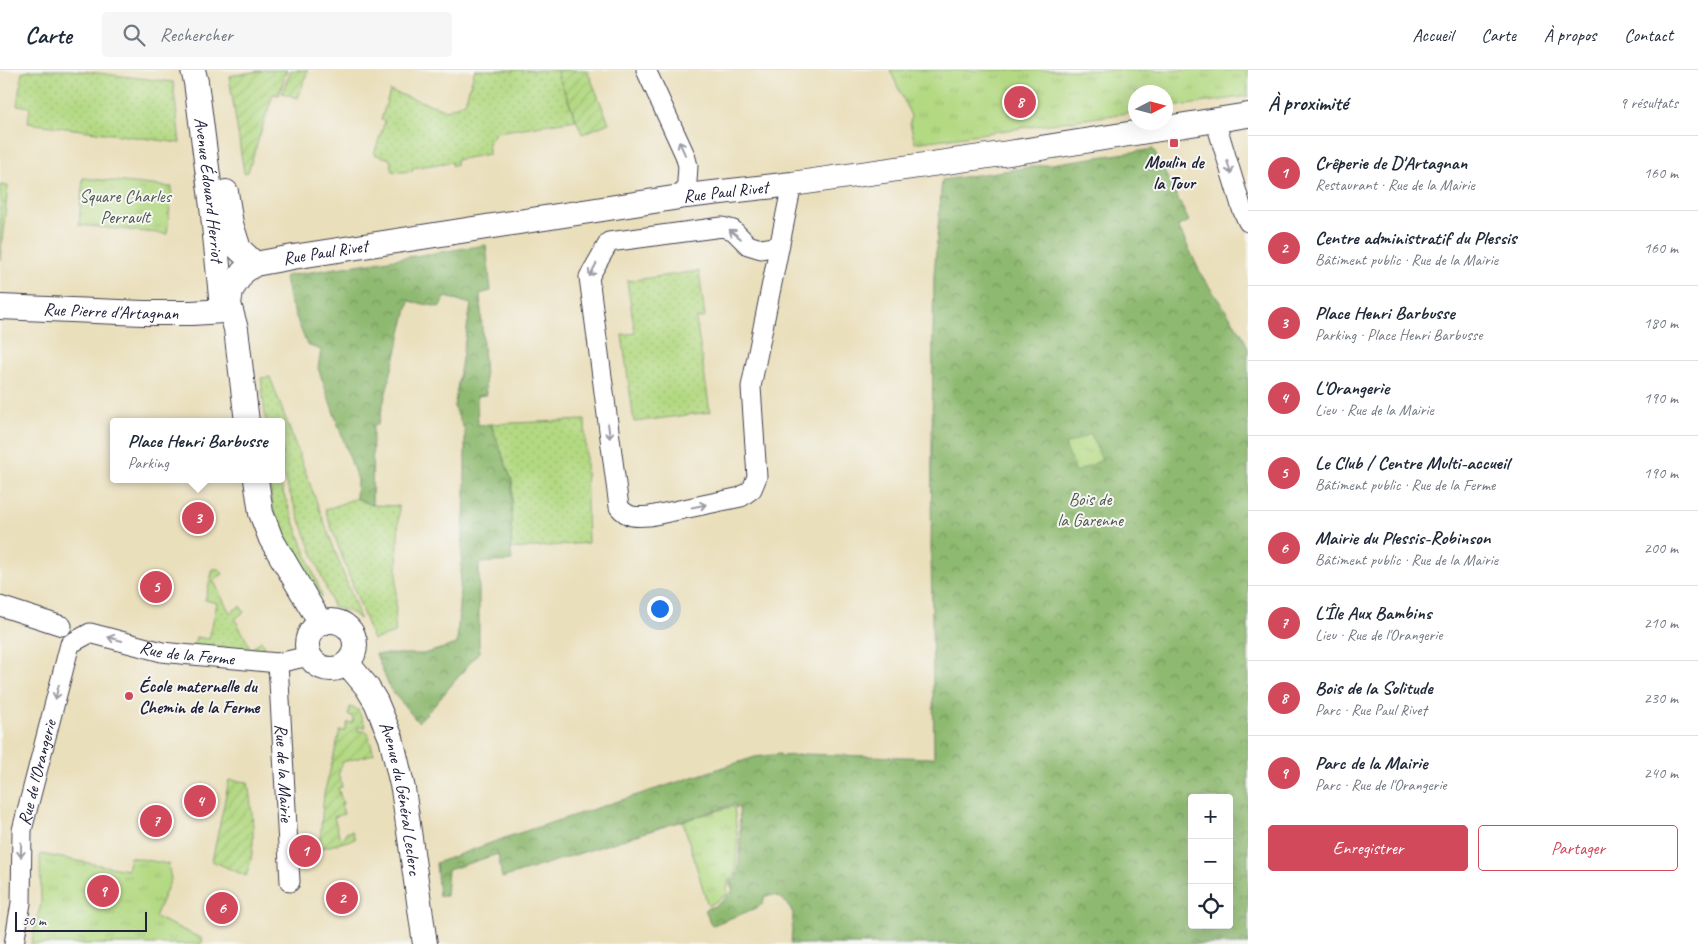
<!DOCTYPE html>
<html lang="fr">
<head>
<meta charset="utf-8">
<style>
	body { margin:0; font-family:Caveat,sans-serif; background:#f6f6f7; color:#1f2937 }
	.controls { position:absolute; right:15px; bottom:15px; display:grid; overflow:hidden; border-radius:5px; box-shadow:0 5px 20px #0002 }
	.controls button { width:45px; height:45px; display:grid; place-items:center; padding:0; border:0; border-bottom:1px solid #e0e1e3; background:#fff; color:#1f2937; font:25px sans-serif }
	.compass { position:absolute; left:1128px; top:15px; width:45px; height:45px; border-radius:50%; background:#fff; box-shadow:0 5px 20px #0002; rotate:84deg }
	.scale { position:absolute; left:15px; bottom:12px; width:132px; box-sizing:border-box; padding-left:5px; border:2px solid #22223b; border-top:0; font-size:14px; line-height:18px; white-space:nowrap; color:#22223b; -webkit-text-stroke:4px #f6f6f2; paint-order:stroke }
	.you { position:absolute; left:659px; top:538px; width:18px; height:18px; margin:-12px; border:4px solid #fff; border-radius:50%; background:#1a73e8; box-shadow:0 0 0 8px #1a73e833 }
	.badge { display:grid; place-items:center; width:32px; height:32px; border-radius:50%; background:#d1495b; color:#fff; font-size:16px; font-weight:700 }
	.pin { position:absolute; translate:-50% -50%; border:2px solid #fff; box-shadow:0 1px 5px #0006 }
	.popup { position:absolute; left:110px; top:348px; width:175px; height:65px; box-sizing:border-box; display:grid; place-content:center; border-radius:5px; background:#fff; filter:drop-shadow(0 1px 4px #0005); font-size:16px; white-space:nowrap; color:#747a83 }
	.popup b { font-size:19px; color:#1f2937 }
	.popup::after { content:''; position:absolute; left:50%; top:100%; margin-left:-10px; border:10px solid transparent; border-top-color:#fff }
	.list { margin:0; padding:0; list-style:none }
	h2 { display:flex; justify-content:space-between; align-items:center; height:65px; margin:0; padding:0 20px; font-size:21px }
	h2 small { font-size:16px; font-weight:400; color:#747a83 }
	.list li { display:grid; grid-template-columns:32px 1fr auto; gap:15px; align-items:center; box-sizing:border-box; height:75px; padding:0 20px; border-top:1px solid #e0e1e3 }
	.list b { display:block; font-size:19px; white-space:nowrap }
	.list p { margin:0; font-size:16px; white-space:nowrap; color:#747a83 }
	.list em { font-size:16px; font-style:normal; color:#747a83 }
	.actions { display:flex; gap:10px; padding:15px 20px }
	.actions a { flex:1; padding:11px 0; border:1px solid #d1495b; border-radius:5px; text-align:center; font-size:18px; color:#d1495b }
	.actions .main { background:#d1495b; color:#fff }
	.icon { flex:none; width:28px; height:28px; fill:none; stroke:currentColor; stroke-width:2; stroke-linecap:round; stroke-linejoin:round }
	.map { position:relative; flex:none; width:1248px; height:874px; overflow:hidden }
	header { display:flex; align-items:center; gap:30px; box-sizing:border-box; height:70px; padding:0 25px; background:#fff; border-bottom:1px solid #e0e1e3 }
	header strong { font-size:24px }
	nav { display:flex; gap:28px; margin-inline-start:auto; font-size:18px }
	.search { width:350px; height:45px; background:#f6f6f7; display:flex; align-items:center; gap:12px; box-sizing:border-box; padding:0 18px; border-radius:5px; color:#747a83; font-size:19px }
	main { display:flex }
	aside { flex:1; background:#fff }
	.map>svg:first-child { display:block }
	.grass { fill:url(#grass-dots); stroke:#6a7e5e }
	.forest { fill:url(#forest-crowns); stroke:#586e56; fill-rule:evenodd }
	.park { fill:url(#park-tufts); stroke:#6a7e5e }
	.garden { fill:url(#garden-furrows); stroke:#6a7e5e }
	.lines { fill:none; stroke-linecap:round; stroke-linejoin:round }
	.minor-casing { stroke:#403e4e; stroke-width:21 }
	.tertiary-casing { stroke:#403e4e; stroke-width:26 }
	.minor { stroke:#fff; stroke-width:19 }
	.tertiary { stroke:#fff; stroke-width:24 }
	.oneway { stroke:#9c9ca7 }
	.poi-dot { fill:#d1495b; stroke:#f6f6f2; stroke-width:2 }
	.labels { text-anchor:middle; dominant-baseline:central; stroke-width:4; stroke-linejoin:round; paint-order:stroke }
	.poi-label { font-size:18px; font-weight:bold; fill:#22223b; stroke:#f6f6f2 }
	.street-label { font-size:18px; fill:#22223b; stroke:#f6f6f2 }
	.park-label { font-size:18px; fill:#4e5950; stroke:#f6f6f2 }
</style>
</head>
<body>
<header>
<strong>Carte</strong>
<div class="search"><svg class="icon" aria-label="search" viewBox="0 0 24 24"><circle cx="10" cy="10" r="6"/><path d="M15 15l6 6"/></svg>Rechercher</div>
<nav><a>Accueil</a><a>Carte</a><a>À propos</a><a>Contact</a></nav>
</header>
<main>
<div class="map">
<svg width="1248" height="874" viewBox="0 0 1248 874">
	<defs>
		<pattern id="grass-dots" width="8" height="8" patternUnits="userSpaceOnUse" patternTransform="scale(1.25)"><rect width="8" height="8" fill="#b3d982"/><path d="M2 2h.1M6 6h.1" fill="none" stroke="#9aba71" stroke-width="1.8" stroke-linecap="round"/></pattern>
		<pattern id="forest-crowns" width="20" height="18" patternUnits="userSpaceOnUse" patternTransform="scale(1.25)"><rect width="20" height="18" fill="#8eb970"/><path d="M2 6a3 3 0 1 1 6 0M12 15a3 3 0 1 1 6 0" fill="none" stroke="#74965d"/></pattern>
		<pattern id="park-tufts" width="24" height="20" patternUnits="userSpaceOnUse" patternTransform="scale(1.25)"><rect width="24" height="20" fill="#b3d982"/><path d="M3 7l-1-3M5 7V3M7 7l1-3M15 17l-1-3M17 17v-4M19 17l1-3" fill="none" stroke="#9aba71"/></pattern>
		<pattern id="garden-furrows" width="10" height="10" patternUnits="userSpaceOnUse" patternTransform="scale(1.25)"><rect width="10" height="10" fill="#b3d982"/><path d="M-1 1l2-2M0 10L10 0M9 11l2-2" fill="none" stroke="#9aba71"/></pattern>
	</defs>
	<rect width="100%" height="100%" fill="#f6f6f2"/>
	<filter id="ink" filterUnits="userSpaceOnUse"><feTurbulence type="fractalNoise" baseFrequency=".02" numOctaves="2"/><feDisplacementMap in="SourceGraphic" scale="10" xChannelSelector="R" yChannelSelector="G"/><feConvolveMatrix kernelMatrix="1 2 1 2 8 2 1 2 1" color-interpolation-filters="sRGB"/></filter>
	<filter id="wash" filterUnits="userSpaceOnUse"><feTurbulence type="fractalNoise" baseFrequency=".0096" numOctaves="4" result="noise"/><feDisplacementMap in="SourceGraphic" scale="20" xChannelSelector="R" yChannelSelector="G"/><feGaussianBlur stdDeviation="1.12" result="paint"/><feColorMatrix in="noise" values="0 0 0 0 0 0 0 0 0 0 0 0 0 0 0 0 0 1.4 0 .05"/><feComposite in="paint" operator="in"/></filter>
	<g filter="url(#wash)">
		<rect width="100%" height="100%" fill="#eadfbb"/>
		<g class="grass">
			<polygon points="33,0 72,0 173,12 180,73 28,53 30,37 17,35 22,3"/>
			<polygon points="475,0 556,0 576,50 497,62 488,72 489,84 456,90 456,95 452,96 451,92 412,98 413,101 401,102 392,101 390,89 374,84 385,51 381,50 390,21 447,40 465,32"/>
			<polygon points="699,201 705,247 696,249 710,342 634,352 622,265 635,263 627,211"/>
			<polygon points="270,307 360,548 359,549 352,543 333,536 282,403 282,352 266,352 265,347 261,308"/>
			<polygon points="585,350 588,473 511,479 512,411 491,354"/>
			<path d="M269,409H278L322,526L321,527C306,506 290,484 280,460C273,444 271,426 269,409Z"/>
			<polygon points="356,428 372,435 399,436 395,563 373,570 325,440"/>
			<polygon points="213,499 219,499 223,504 213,510 230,543 240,536 244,542 235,549 251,579 261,571 265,577 250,586 245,580 220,577 219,582 193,579 196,567 209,569 217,533 205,530"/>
		</g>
		<g class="forest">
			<path d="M1153,79L1189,151L1178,156L1202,206L1242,264L1248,278V874H791L793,843C784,831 782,823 765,826L763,833L759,837L713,855L710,853L705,839C718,836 725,830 733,820L730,816V811L736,808C742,785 740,761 739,737L736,738L735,734L502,808L498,784L448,800L446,826H439L436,793L510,766L755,687L780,684V686L802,685L803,684L934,688L931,480L933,260L934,205L942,110ZM1192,728H1229V855H1192Z"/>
			<polygon points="486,175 491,221 480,224 486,325 477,326 478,355 491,354 512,411 511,479 512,491 479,493 479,582 433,637 418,652 390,619 376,584 423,584 457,574 465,427 465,361 454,337 471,234 446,227 439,237 409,231 378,355 373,355 372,435 356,428 357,409 318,298 321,280 307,275 289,229 285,206"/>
		</g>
		<g class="park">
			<polygon points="890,0 1248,0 1248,26 1166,38 1166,22 1136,22 1135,42 915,73 910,53 911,46"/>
			<polygon points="83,108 172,117 167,164 79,155"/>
			<polygon points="0,115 8,116 0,190"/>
			<polygon points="1091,364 1102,390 1076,402 1065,375"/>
			<polygon points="734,736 738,771 735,806 728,810 727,825 708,836 683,751"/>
			<polygon points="40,784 127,800 130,787 168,794 171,809 155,847 203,869 201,874 31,874 41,834"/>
		</g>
		<g class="garden">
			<polygon points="265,0 287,0 279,25 273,24 248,102 244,103 229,6"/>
			<polygon points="291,0 308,0 298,28 282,23"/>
			<polygon points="556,0 587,0 609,53 582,64"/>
			<polygon points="350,637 358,640 366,657 358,657 358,661 367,661 374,684 342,692 338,707 340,707 342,717 338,718 343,734 341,735 344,744 334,747 340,768 345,767 345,763 352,761 355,769 319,779 324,724 340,661 345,661 348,652 351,653 354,651 352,646 348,645"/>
			<path d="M229,710L248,712C252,742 258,778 246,806L212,791Z"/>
		</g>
	</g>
	<g filter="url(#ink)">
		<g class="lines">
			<g class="minor-casing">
				<g id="minor">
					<polyline points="646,0 685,85 688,96 686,126"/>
					<polyline points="1215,50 1242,139 1248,152"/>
					<path d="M779,176L761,179L748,175L733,160L722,157L609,172L589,207L619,437C628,448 636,447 650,446L741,427L752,419L757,407L751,317L792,114"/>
					<polyline points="0,536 62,556"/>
					<path id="s1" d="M278,593L290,812"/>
					<path id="s2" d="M14,874L21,833L22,760L70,574L90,563L162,582L181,584L278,593L309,586"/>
				</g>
			</g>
			<g class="tertiary-casing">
				<g id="tertiary">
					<path id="s3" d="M193,0L196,12L213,145L222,237"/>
					<polyline points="226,122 231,154 239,179 255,194"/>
					<path id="s4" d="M0,237L143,243H192L223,241"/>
					<path id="s5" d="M247,352L236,259L229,234L231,220L243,202L255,194L293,187L686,126L792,114L1009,83L1248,45"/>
					<polyline points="256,409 261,443 271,469 321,554"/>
					<circle cx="331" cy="575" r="24"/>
					<path id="s6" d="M347,593L367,617L376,632L391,668L403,719L425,874"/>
				</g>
			</g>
			<use href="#minor" class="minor"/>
			<use href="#tertiary" class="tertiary"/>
		</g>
		<defs><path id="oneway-shaft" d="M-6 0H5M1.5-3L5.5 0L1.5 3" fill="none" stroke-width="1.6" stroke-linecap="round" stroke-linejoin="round" transform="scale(1.25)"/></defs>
		<g class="oneway">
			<use href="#oneway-shaft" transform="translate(682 78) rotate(-114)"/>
			<use href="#oneway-shaft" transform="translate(1229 97) rotate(73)"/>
			<use href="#oneway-shaft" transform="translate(735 164) rotate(-142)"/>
			<use href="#oneway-shaft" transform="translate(593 200) rotate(118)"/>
			<use href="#oneway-shaft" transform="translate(609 361) rotate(83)"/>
			<use href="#oneway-shaft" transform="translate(699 436) rotate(-12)"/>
			<use href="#oneway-shaft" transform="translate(115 569) rotate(-165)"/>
			<use href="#oneway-shaft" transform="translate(57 622) rotate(104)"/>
			<use href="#oneway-shaft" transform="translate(21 780) rotate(91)"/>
		</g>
	</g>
	<g class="poi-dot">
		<rect x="1169" y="68" width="10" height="10" rx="2.5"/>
		<circle cx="129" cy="626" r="5"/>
	</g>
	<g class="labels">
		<g class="poi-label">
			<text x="1174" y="92">Moulin de<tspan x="1174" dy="21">la Tour</tspan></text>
			<text x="139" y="616" text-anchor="start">École maternelle du<tspan x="139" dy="21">Chemin de la Ferme</tspan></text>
		</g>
		<g class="street-label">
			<text stroke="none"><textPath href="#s3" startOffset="121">Avenue Édouard Herriot</textPath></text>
			<text stroke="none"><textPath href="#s5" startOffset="646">Rue Paul Rivet</textPath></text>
			<text stroke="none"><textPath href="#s5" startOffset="241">Rue Paul Rivet</textPath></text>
			<text stroke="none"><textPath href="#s4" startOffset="111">Rue Pierre d'Artagnan</textPath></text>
			<text stroke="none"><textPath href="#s2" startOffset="429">Rue de la Ferme</textPath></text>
			<text stroke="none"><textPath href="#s2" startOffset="174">Rue de l'Orangerie</textPath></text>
			<text stroke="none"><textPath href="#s1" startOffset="110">Rue de la Mairie</textPath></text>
			<text stroke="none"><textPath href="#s6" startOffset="149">Avenue du Général Leclerc</textPath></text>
		</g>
		<g class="park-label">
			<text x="125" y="126">Square Charles<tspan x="125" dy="21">Perrault</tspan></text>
			<text x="1090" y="429">Bois de<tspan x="1090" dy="21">la Garenne</tspan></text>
		</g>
	</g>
</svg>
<div class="controls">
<button>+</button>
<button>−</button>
<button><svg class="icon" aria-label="locate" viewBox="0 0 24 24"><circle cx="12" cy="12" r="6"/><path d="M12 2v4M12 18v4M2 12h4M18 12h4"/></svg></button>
</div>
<svg class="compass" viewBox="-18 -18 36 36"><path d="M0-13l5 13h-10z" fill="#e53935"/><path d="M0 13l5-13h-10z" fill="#747a83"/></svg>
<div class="scale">50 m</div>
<div class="you"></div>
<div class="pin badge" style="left:305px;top:781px">1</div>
<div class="pin badge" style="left:342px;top:828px">2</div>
<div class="pin badge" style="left:198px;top:448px">3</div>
<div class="popup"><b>Place Henri Barbusse</b>Parking</div>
<div class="pin badge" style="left:200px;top:731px">4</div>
<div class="pin badge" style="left:156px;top:517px">5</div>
<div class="pin badge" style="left:222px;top:838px">6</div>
<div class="pin badge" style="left:156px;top:751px">7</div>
<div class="pin badge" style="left:1020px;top:32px">8</div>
<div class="pin badge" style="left:103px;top:821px">9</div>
</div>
<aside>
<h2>À proximité<small>9 résultats</small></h2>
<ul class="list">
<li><span class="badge">1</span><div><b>Crêperie de D'Artagnan</b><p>Restaurant · Rue de la Mairie</p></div><em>160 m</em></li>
<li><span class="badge">2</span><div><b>Centre administratif du Plessis</b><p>Bâtiment public · Rue de la Mairie</p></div><em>160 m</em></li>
<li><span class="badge">3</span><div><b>Place Henri Barbusse</b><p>Parking · Place Henri Barbusse</p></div><em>180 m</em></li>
<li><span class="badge">4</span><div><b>L'Orangerie</b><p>Lieu · Rue de la Mairie</p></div><em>190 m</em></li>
<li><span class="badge">5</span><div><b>Le Club / Centre Multi-accueil</b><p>Bâtiment public · Rue de la Ferme</p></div><em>190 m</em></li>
<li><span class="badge">6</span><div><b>Mairie du Plessis-Robinson</b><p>Bâtiment public · Rue de la Mairie</p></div><em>200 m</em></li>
<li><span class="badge">7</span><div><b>L'Île Aux Bambins</b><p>Lieu · Rue de l'Orangerie</p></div><em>210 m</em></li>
<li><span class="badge">8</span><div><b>Bois de la Solitude</b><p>Parc · Rue Paul Rivet</p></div><em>230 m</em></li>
<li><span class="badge">9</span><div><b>Parc de la Mairie</b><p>Parc · Rue de l'Orangerie</p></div><em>240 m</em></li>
</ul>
<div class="actions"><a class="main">Enregistrer</a><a>Partager</a></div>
</aside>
</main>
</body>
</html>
